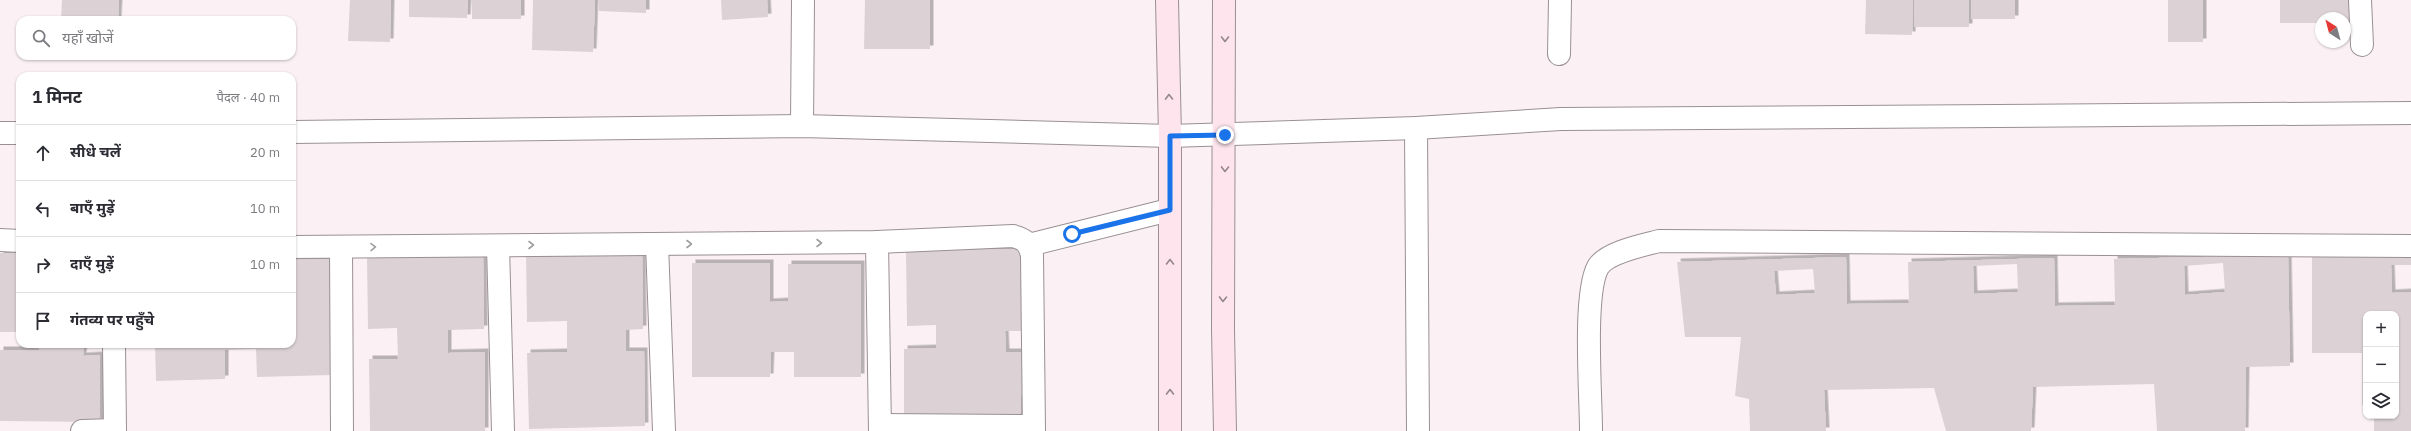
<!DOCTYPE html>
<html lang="hi">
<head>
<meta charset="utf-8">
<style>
	body { margin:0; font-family:"IBM Plex Sans","Noto Sans Devanagari",sans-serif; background:#f7f7f7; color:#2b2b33 }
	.controls { position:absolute; right:12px; bottom:12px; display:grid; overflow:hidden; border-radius:8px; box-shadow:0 1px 3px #0004 }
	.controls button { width:36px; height:36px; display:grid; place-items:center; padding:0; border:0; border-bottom:1px solid #e1e1e2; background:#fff; color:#2b2b33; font:20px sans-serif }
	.compass { position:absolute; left:2315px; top:12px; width:36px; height:36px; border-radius:50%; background:#fff; box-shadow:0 1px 3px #0004; rotate:324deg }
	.stop { position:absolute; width:12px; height:12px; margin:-9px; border:3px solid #1a73e8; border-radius:50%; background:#fff }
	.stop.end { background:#1a73e8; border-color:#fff; box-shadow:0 1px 4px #0008 }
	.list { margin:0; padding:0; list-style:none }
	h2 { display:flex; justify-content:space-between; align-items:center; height:52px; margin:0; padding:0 16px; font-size:17px }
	h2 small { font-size:13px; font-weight:400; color:#7c7c81 }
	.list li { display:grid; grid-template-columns:26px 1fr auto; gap:12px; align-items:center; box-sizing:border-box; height:56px; padding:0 16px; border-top:1px solid #e1e1e2 }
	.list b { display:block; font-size:15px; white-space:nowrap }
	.list em { font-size:13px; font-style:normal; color:#7c7c81 }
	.icon { flex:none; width:22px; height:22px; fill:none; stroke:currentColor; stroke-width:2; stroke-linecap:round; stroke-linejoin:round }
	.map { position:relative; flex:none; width:2411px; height:431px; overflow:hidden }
	.search { position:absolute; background:#fff; box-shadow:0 1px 3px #0004; left:16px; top:16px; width:280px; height:44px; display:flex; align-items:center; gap:10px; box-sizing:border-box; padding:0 14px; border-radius:12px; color:#7c7c81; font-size:15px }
	.panel { position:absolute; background:#fff; box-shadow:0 1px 3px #0004; left:16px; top:72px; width:280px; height:276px; border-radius:12px }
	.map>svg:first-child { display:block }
	.building { fill:#dcd2d5; fill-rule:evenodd; filter:url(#shadow) }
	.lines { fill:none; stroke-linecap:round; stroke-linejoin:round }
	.street-casing { stroke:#9a9093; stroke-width:24 }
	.secondary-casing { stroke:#9a9093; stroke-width:24 }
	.street { stroke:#fff; stroke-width:22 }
	.secondary { stroke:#fde4ed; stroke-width:22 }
	.oneway { stroke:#94868a }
	.oneway2 { stroke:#a09e9e }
	.route { stroke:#1a73e8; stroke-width:5 }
</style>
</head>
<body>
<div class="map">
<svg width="2411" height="431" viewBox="0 0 2411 431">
	<defs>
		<filter id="shadow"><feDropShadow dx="3.5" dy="-3.5" stdDeviation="0" flood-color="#0004"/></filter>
	</defs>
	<rect width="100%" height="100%" fill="#fbf1f4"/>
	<g class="building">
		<polygon points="62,0 119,0 118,20 61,20"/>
		<polygon points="350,0 391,0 390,42 348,41"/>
		<polygon points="409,0 468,0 467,18 409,17"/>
		<rect x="472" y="0" width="49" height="19"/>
		<polygon points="533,0 595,0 593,52 532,50"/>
		<polygon points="599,0 646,0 646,13 599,11"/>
		<polygon points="721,0 767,0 768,17 722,20"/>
		<polygon points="865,0 930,0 930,49 864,49"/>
		<polygon points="1866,0 1913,0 1912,35 1865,34"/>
		<rect x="1914" y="0" width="55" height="27"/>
		<rect x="1971" y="0" width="44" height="19"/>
		<rect x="2168" y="0" width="35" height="42"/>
		<polygon points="2280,0 2350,0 2349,23 2345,23 2345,18 2321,18 2321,23 2280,23"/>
		<polygon points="642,248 643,329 626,330 626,351 644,351 645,426 529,429 527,353 567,352 567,321 527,322 526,250"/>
		<polygon points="1022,249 1023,331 1005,331 1006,352 1023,352 1020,420 904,415 904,349 936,348 936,325 907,326 906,251"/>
		<rect x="0" y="253" width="20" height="79"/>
		<polygon points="483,254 484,329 448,330 448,353 485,352 485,431 370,431 369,359 398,359 397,328 368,329 367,257"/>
		<polygon points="2312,254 2411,255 2411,265 2391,265 2392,293 2411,292 2411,431 2374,431 2374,416 2396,416 2396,314 2366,314 2366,406 2362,405 2362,353 2312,353"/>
		<path d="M2288,255L2290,366L2246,367L2245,431H2157L2154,384L2033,387L2031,431H1946L1934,388L1824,390L1826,431H1750L1749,399L1735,396L1741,337H1685L1677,262L1846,257L1847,304L1909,303L1908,262L2054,258L2055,306L2115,305L2114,259ZM2223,263L2225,292L2185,295L2184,266ZM2017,264L2018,292L1974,294L1973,266ZM1813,269L1815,293L1776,295L1774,271Z"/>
		<polygon points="331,259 333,375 257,377 256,349 225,350 225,379 156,381 155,344 292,344 292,260"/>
		<polygon points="692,263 770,263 770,302 788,301 788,264 861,264 861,377 794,377 794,352 771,352 770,377 692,377"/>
		<polygon points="39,344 84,344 83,356 100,355 100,422 0,421 0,350 39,350"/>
	</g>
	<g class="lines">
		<g class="street-casing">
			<g id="street">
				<polyline points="2360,0 2362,45"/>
				<polyline points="1559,54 1560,0"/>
				<polyline points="802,126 803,0"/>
				<polyline points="1416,128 1418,431"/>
				<polyline points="292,132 802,126 1170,136 1416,128 1561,119 2411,113"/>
				<polyline points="0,133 20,133"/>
				<polyline points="0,240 20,241"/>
				<polyline points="877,242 880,431"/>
				<polyline points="657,244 664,431"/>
				<polyline points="1029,245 1169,210"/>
				<polyline points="498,246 503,431"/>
				<path d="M292,247L877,242L1013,236C1025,239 1029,243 1032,255L1034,431"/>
				<polyline points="341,247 342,431"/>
				<polyline points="114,344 115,431"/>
				<polyline points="880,425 1033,426"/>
				<polyline points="82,431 115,430"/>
				<path d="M1591,431C1591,395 1583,294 1598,267C1607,252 1644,245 1659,241L2411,246"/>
			</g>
		</g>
		<g class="secondary-casing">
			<g id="secondary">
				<polyline points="1167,0 1170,136 1170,431"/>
				<polyline points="1224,0 1223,330 1225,431"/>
			</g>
		</g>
		<use href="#street" class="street"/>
		<use href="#secondary" class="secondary"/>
	</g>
	<defs><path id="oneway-chevron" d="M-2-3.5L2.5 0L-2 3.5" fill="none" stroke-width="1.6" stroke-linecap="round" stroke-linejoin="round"/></defs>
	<g class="oneway">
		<use href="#oneway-chevron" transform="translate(1225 39) rotate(90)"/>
		<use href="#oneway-chevron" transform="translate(1169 97) rotate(-91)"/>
		<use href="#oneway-chevron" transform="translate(1225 169) rotate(91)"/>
		<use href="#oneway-chevron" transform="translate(1170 262) rotate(-90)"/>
		<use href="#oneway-chevron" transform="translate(1223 299) rotate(91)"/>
		<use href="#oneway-chevron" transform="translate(1170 392) rotate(-90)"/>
	</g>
	<g class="oneway2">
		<use href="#oneway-chevron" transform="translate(819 243)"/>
		<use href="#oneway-chevron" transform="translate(689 244)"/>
		<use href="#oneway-chevron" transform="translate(531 245)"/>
		<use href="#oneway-chevron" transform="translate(373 247) rotate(-1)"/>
	</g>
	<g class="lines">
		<polyline class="route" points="1072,234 1170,210 1170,136 1225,135"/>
	</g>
</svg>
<div class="controls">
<button>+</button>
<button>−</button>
<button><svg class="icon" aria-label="layers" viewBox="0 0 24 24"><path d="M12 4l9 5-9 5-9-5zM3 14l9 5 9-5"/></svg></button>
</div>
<svg class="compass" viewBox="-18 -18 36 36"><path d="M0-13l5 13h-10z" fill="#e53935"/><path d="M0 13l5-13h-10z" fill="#7c7c81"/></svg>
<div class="stop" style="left:1072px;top:234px"></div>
<div class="stop end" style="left:1225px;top:135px"></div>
<div class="search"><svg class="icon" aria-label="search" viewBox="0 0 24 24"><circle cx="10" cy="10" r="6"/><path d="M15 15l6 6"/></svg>यहाँ खोजें</div>
<section class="panel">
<h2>1 मिनट<small>पैदल · 40 m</small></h2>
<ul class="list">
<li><svg class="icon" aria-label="ahead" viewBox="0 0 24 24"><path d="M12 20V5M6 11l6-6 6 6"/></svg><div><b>सीधे चलें</b></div><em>20 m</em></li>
<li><svg class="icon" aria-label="left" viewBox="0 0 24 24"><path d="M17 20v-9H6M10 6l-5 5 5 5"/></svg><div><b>बाएँ मुड़ें</b></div><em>10 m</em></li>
<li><svg class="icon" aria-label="right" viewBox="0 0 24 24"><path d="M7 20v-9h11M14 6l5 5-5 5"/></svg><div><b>दाएँ मुड़ें</b></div><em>10 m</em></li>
<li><svg class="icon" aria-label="arrive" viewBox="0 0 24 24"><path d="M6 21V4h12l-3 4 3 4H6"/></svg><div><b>गंतव्य पर पहुँचे</b></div></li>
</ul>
</section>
</div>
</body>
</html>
